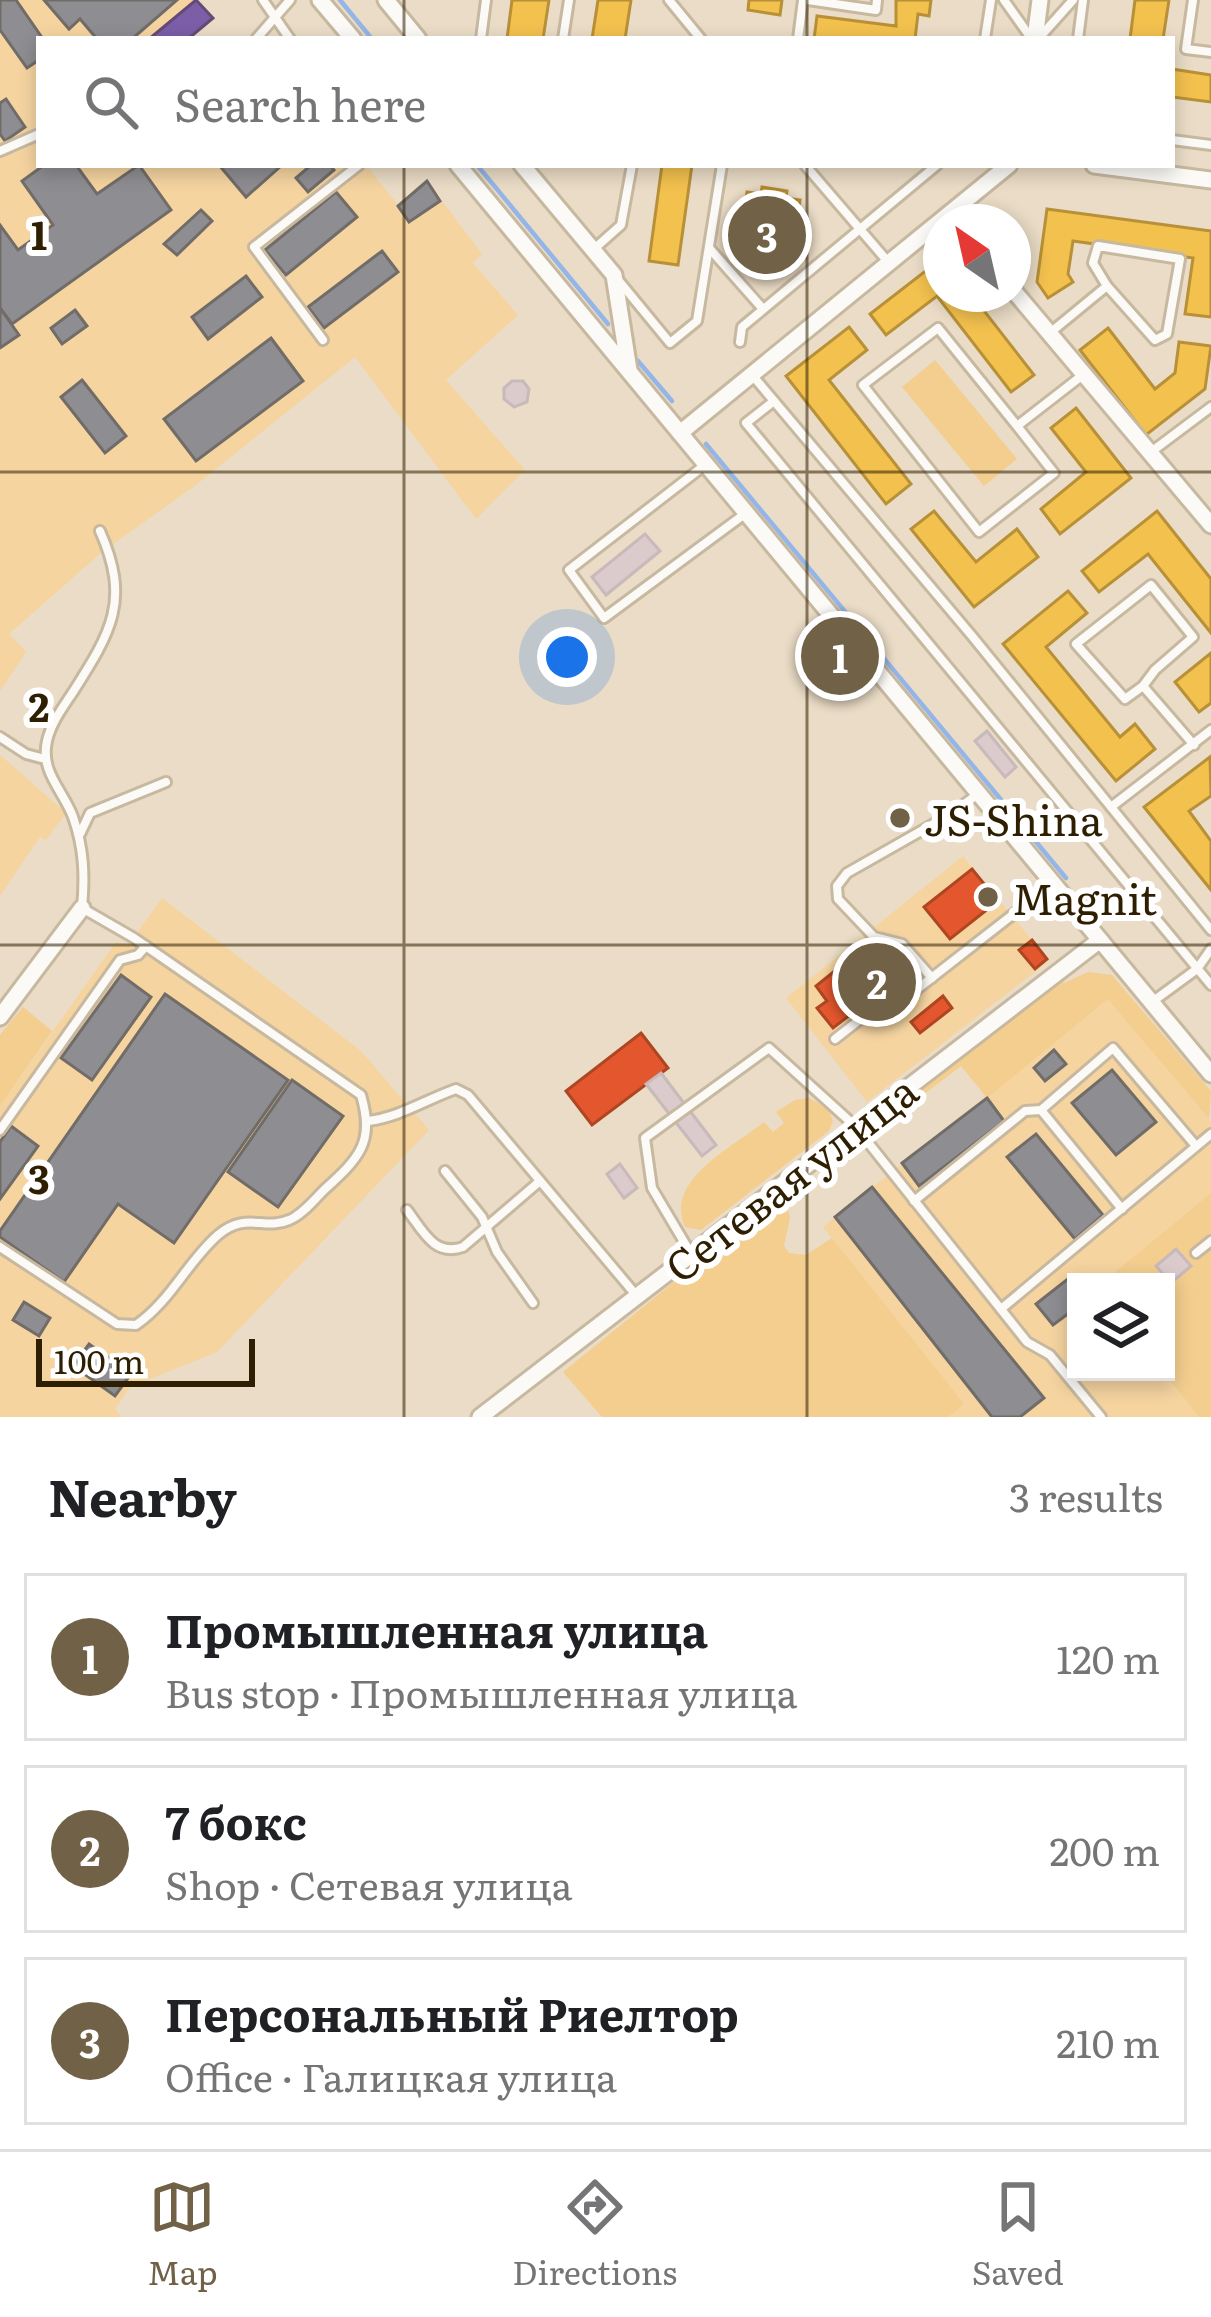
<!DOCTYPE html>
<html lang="en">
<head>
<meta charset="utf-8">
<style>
	body { margin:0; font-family:Literata,serif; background:#f2f2f2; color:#202124 }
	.controls { position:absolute; right:36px; bottom:36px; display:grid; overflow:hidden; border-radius:0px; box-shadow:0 6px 18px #0003 }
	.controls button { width:108px; height:108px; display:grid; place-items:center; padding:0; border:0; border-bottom:3px solid #e0e0e0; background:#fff; color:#202124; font:60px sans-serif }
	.compass { position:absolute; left:923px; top:204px; width:108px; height:108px; border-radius:50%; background:#fff; box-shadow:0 6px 18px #0003; rotate:326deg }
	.scale { position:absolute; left:36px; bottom:30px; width:219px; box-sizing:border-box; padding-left:12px; border:6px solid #2f1f02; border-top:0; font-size:33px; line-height:42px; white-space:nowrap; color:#2f1f02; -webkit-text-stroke:9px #fff; paint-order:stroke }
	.you { position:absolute; left:567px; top:657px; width:42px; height:42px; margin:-30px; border:9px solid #fff; border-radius:50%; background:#1a73e8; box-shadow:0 0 0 18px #1a73e833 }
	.badge { display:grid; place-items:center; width:78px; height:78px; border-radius:50%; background:#706147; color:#fff; font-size:39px; font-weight:700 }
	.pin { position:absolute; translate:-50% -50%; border:6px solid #fff; box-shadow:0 3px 12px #0006 }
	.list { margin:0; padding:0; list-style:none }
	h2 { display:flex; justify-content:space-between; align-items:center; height:156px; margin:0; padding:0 48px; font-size:51px }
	h2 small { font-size:39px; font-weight:400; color:#757577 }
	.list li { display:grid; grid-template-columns:78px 1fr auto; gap:36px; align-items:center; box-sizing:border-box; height:168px; margin:0 24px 24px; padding:0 24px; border:3px solid #e0e0e0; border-radius:0px }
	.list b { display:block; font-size:45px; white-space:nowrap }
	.list p { margin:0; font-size:39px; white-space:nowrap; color:#757577 }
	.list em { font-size:39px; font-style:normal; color:#757577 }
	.icon { flex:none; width:66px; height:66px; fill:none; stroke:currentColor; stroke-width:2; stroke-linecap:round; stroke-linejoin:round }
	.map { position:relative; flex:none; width:1211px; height:1417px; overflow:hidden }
	.search { position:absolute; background:#fff; box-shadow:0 6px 18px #0003; left:36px; right:36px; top:36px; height:132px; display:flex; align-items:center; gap:30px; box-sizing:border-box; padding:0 42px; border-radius:0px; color:#757577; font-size:45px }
	.sheet { height:732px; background:#fff }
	nav { display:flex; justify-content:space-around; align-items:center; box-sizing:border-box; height:168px; border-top:3px solid #e0e0e0; background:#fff; font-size:33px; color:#757577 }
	nav a { display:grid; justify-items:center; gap:6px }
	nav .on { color:#706147 }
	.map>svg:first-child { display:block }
	.built { fill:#f5d4a0 }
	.green { fill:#f3ce8f }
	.homes { fill:#f2c14e; stroke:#b89037; stroke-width:3 }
	.shops { fill:#e4572e; stroke:#ae4621; stroke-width:3 }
	.offices { fill:#7b5ea7; stroke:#644b76; stroke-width:3 }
	.industry { fill:#8d8d92; stroke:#716c67; stroke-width:3 }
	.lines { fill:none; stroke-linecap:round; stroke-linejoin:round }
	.stream { stroke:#94b5e7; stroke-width:4.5 }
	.building { fill:#dbcbcd; stroke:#c8b9ba; stroke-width:3 }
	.service-casing { stroke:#c7b8a0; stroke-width:14 }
	.minor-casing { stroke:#c7b8a0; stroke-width:21 }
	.service { stroke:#fcfaf6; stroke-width:8 }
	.minor { stroke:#fcfaf6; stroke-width:15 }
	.grid { fill:none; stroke:#2f1f02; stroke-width:3; stroke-opacity:0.55 }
	.poi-dot { fill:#706147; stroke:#fff; stroke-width:4.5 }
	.labels { text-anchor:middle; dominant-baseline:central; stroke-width:12; stroke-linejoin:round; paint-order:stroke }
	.poi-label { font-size:42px; fill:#2f1f02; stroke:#fff; text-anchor:start }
	.street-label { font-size:42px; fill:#2f1f02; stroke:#fff }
	.grid-label { font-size:39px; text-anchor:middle; font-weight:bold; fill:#2f1f02; stroke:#fff; stroke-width:12; stroke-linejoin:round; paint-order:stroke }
</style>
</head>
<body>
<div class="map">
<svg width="1211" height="1417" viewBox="0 0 1211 1417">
	<rect width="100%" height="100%" fill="#eadcc6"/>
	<g class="built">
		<polygon points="0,0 196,0 149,39 39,39 39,165 366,165 398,205 427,181 482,254 473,263 518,315 446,380 525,470 476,519 355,357 196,485 103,551 9,634 26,652 0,691"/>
		<polygon points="0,755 66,813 46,840 40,837 0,896"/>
		<polygon points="963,856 1049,961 867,1102 786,998"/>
		<polygon points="162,898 361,1051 429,1130 217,1352 130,1387 115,1409 122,1417 0,1417 0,1106 116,942 128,945"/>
		<polygon points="1108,998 1211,1122 1211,1193 1103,1282 1076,1282 1076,1372 1163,1372 1199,1417 948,1417 963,1404 823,1227"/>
	</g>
	<g class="green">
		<polygon points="935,360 1017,459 984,486 902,387"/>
		<polygon points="1088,972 1112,975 1211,1091 1209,1119 1108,999 987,1098 961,1066 877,1130 877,1124 1061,980 1064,983"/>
		<polygon points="23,1007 52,1031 0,1106 0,1035"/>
		<path d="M809,1098L828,1109L833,1121L829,1131L701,1230L685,1227C664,1180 733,1147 764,1122L773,1132L784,1123L776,1112L795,1100Z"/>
		<polygon points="1211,1193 1211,1417 1199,1417 1163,1372 1166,1282 1103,1282"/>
		<polygon points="776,1199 787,1205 790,1218 784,1246 789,1253 806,1255 832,1238 964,1404 948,1417 602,1417 563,1372"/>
	</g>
	<g class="homes">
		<polygon points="512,0 549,0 543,39 507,39"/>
		<polygon points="598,0 631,0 625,39 592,39"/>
		<polygon points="749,0 782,0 780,15 748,10"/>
		<polygon points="896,0 931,0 929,16 918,14 915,39 814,39 817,16 896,26"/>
		<polygon points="1135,0 1169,0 1163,39 1130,39"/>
		<polygon points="1172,69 1211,75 1211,102 1172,97"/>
		<polygon points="662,165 692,165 678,265 649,261"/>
		<polygon points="762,187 787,191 786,198 800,200 795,234 783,233 782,241 755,237 756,228 742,226 747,192 761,194"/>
		<polygon points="1047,209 1211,231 1211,317 1185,314 1193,258 1073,241 1068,274 1073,282 1048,298 1037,282"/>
		<polygon points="941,259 941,294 971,294 1034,375 1011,392 937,296 886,335 870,314"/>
		<polygon points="849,327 867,350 829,380 911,484 886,504 786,376"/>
		<polygon points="1108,328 1155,389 1175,373 1179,342 1211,346 1205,389 1146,435 1080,350"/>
		<polygon points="1076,408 1131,478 1060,534 1041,509 1086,472 1051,428"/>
		<polygon points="934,511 976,562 1017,529 1038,557 974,607 911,529"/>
		<polygon points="1157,511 1211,579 1211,633 1148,554 1099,592 1082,571"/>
		<polygon points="1068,591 1087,613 1046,647 1120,737 1135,724 1155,749 1116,781 1003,644"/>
		<polygon points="1211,653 1211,703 1199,712 1175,682"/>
		<polygon points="1210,757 1211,796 1189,811 1211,841 1211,890 1144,807"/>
	</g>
	<g class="shops">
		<polygon points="972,869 998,901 950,939 924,907"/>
		<polygon points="1032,940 1047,959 1035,969 1019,950"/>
		<polygon points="877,960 894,981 863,1005 847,983"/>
		<polygon points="836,970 863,1005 833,1028 817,1008 827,1001 816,986"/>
		<polygon points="943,996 952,1008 920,1033 911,1022"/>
		<polygon points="641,1033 668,1068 592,1125 566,1091"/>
	</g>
	<polygon class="offices" points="196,0 213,18 188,39 149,39"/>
	<g class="industry">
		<polygon points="0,0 16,0 43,39 39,39 39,60 27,68 0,30"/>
		<polygon points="44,0 177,0 132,39 97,39 80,19 69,29"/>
		<polygon points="6,99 25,127 5,141 0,134 0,103"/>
		<polygon points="44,165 76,165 97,194 139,165 171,210 12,324 0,308 0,225 18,250 53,225 22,181"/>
		<polygon points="219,165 282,165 246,197"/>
		<polygon points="311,165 330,165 334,170 308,192 296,178"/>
		<polygon points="427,181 440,201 409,222 398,206"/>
		<polygon points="336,192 357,217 286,275 265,250"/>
		<polygon points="201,210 212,221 177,255 164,244"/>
		<polygon points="382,251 398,272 324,328 308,307"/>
		<polygon points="246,276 262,297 208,339 192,317"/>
		<polygon points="0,308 19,335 0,348"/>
		<polygon points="75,310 87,326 62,344 51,328"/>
		<polygon points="271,338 303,381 196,461 164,419"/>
		<polygon points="82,380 126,436 105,453 61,397"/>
		<polygon points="121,975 151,997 92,1080 61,1058"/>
		<polygon points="165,994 288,1080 174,1243 118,1204 64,1282 0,1237 0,1231"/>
		<polygon points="1054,1050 1066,1064 1045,1081 1034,1068"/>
		<polygon points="1112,1070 1156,1122 1116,1155 1072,1103"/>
		<polygon points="292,1080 343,1116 278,1207 228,1172"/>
		<polygon points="987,1098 1004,1121 919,1186 902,1163"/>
		<polygon points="11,1126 38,1146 0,1199 0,1142"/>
		<polygon points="1036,1134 1103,1215 1075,1239 1007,1157"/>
		<polygon points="872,1187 1044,1398 1020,1417 992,1417 835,1217"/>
		<polygon points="1069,1278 1076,1287 1076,1308 1053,1325 1036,1304"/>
		<polygon points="24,1302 50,1318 39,1336 13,1320"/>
		<polygon points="89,1344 131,1374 115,1396 73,1366"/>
	</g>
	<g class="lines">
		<g class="stream">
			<polyline points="340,0 372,39"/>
			<polyline points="477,165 608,324"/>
			<polyline points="638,361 672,401"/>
			<polyline points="706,444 1066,878"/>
		</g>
	</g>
	<g class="building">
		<polygon points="512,381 523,381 529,389 527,402 514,407 504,399 504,388"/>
		<polygon points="645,534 660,551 606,595 592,577"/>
		<polygon points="987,731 1016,767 1005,777 975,741"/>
		<polygon points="661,1073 716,1145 702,1156 646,1084"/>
		<polygon points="620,1164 637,1188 624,1198 607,1174"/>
		<polygon points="1176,1249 1191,1266 1171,1283 1156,1266"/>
	</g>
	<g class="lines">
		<g class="service-casing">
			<g id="service">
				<polyline points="263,0 290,39"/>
				<polyline points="669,0 701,39"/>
				<polyline points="808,0 876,10 877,0"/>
				<polyline points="1004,0 1031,38"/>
				<polyline points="1193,0 1186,49 1211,52"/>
				<polyline points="1039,38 1073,0"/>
				<polyline points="256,39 290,0"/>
				<polyline points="481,39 486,0"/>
				<polyline points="563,39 569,0"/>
				<polyline points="798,39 803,0"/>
				<polyline points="985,39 991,0"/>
				<polyline points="1078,39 1083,0"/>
				<polyline points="1172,140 1211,145"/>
				<polyline points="0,151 39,134"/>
				<polyline points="805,165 889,263"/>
				<polyline points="594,249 621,225 632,165"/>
				<polyline points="710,249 763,309"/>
				<polyline points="619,281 670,343 697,321 722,165"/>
				<polyline points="1051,332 1107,286 1155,340 1167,334 1180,259 1098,246 1093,263 1107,286"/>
				<polyline points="323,340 254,247 359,165"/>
				<polyline points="740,342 742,327 937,165"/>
				<polyline points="753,376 972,636 1211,930"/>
				<polyline points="774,401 746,423 1211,985"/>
				<polyline points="1017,426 938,328 863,385 979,532 1054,473 1017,426 1084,374"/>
				<polyline points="1151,452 1211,407"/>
				<polyline points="705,465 569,570 604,618 746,513"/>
				<polyline points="1143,686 1125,699 1076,644 1151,585 1193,637 1155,670 1143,686 1194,745"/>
				<polyline points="0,737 26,754 45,759"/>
				<polyline points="1111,807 1211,730"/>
				<polyline points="80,834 90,813 166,782"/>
				<polyline points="932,978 902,944 874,937 838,899 837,886 847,873 951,814 978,794"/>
				<polyline points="1152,1002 1197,969 1211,949"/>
				<polyline points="835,1039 886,999 916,990 1052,884"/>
				<path d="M368,1121C400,1117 425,1100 456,1089L468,1095L636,1295"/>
				<polyline points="0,1130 120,960 138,955 146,946"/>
				<polyline points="445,1171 482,1217 497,1252 533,1303"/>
				<polyline points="914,1201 1025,1111 1041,1110"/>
				<polyline points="1122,1209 1041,1110 1113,1048 1196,1146"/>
				<path d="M407,1210C423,1231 434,1257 463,1247L540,1181"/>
				<path d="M0,1247L117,1324L136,1325C170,1302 188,1261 218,1235C246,1211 264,1231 289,1220C302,1215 314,1200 324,1190C359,1158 375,1143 361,1095L134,938L82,908C85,876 84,848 73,817C63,790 40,772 47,741C51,723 63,707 73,692C111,632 131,601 100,531"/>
				<polyline points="690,1252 652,1188 645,1138 769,1048 855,1126 1027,1342 1050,1355 1101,1417"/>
				<polyline points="1196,1253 1211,1241"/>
				<polyline points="1001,1309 1211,1134"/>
			</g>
		</g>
		<g class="minor-casing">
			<g id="minor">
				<polyline points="320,0 353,39"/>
				<polyline points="386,0 418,39"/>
				<polyline points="1035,39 1040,0"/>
				<polyline points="458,165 1211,1074"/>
				<polyline points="522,165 614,275 629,370"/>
				<polyline points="1094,165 1211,180"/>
				<polyline points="1013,290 1211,525"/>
				<polyline points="680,433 1009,165"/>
				<polyline points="0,1017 82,908"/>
				<polyline points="480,1417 1100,940"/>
			</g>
		</g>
		<use href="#service" class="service"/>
		<use href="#minor" class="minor"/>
	</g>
	<path class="grid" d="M404,0V39M807,0V39M404,165V1417M807,165V1417M0,472H1211M0,945H1211"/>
	<g class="poi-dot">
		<circle cx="900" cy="818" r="12"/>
		<circle cx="988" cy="897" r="12"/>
	</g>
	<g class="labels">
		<g class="poi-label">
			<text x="924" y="818">JS-Shina</text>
			<text x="1012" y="897">Magnit</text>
		</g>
		<g class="street-label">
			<text transform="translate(790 1177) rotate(-38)">Сетевая улица</text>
		</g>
	</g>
	<g class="grid-label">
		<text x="39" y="250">1</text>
		<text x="39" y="722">2</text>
		<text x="39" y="1194">3</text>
	</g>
</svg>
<div class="controls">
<button><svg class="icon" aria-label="layers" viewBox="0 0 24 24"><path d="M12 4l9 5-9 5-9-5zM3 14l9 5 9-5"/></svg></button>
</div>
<svg class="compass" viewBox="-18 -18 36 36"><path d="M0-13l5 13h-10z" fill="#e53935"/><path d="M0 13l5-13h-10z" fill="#757577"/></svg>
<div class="scale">100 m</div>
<div class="you"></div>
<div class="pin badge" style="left:840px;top:656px">1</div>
<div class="pin badge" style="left:877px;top:982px">2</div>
<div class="pin badge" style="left:767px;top:235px">3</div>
<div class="search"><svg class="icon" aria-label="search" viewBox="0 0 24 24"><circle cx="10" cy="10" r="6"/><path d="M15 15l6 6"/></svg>Search here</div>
</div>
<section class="sheet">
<h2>Nearby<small>3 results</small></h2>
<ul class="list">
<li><span class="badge">1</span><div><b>Промышленная улица</b><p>Bus stop · Промышленная улица</p></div><em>120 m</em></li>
<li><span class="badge">2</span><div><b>7 бокс</b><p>Shop · Сетевая улица</p></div><em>200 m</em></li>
<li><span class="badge">3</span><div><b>Персональный Риелтор</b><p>Office · Галицкая улица</p></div><em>210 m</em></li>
</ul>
</section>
<nav>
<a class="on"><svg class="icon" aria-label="map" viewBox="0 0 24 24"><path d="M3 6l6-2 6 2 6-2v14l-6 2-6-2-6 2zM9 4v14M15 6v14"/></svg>Map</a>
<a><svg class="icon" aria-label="directions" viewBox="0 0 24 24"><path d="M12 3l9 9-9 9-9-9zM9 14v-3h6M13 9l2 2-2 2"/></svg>Directions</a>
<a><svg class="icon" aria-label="saved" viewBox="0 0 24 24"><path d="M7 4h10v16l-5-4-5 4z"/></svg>Saved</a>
</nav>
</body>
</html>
